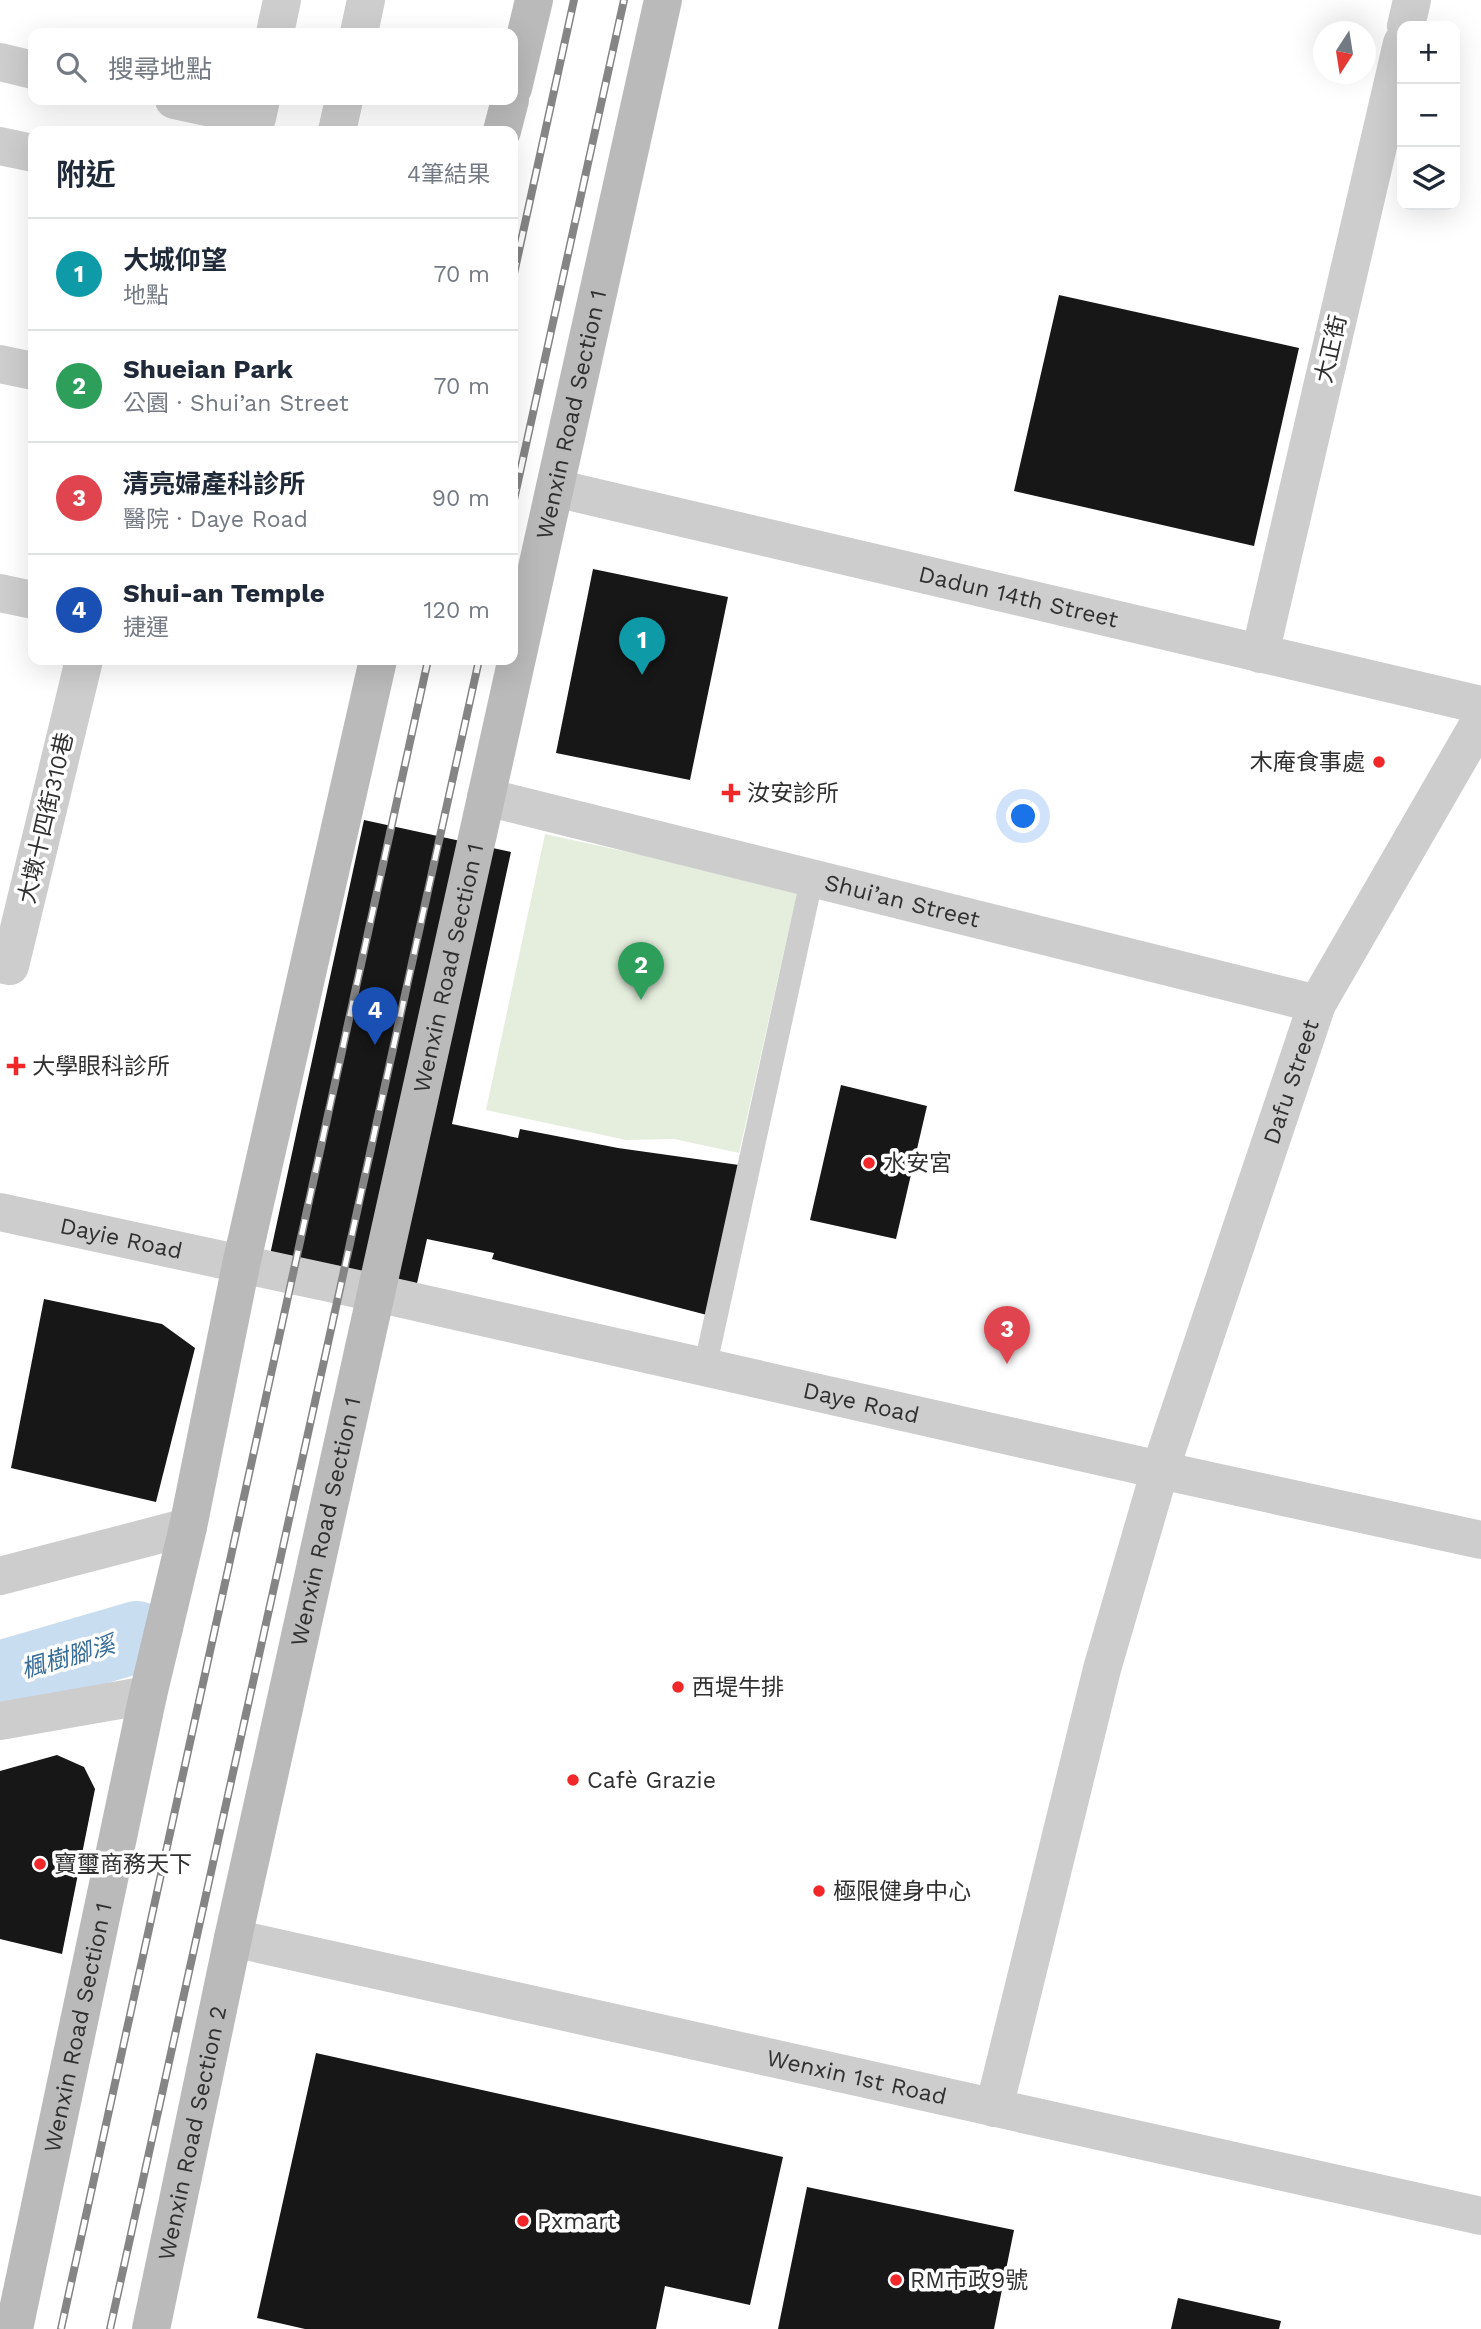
<!DOCTYPE html>
<html lang="zh-TW">
<head>
<meta charset="utf-8">
<style>
	body { margin:0; font-family:"Work Sans","Noto Sans TC",sans-serif; background:#f6f6f7; color:#1f2937 }
	.controls { position:absolute; right:21px; top:21px; display:grid; overflow:hidden; border-radius:14px; box-shadow:0 7px 28px #0002 }
	.controls button { width:63px; height:63px; display:grid; place-items:center; padding:0; border:0; border-bottom:2px solid #e0e1e3; background:#fff; color:#1f2937; font:35px sans-serif }
	.compass { position:absolute; left:1313px; top:21px; width:63px; height:63px; border-radius:50%; background:#fff; box-shadow:0 7px 28px #0002; rotate:192deg }
	.you { position:absolute; left:1024px; top:817px; width:24px; height:24px; margin:-18px; border:5px solid #fff; border-radius:50%; background:#1a73e8; box-shadow:0 0 0 10px #1a73e833 }
	.badge { display:grid; place-items:center; width:46px; height:46px; border-radius:50%; background:#db2777; color:#fff; font-size:23px; font-weight:700 }
	.pin { position:absolute; translate:-50% -58px; filter:drop-shadow(0 2px 4px #0008) }
	.pin::after { content:''; position:absolute; top:37px; width:24px; height:21px; background:inherit; clip-path:polygon(0 0,100% 0,50% 100%) }
	.list { margin:0; padding:0; list-style:none }
	h2 { display:flex; justify-content:space-between; align-items:center; height:91px; margin:0; padding:0 28px; font-size:30px }
	h2 small { font-size:23px; font-weight:400; color:#747a83 }
	.list li { display:grid; grid-template-columns:46px 1fr auto; gap:21px; align-items:center; box-sizing:border-box; height:112px; padding:0 28px; border-top:2px solid #e0e1e3 }
	.list b { display:block; font-size:26px; white-space:nowrap }
	.list p { margin:0; font-size:23px; white-space:nowrap; color:#747a83 }
	.list em { font-size:23px; font-style:normal; color:#747a83 }
	.icon { flex:none; width:38px; height:38px; fill:none; stroke:currentColor; stroke-width:2; stroke-linecap:round; stroke-linejoin:round }
	.map { position:relative; flex:none; width:1481px; height:2329px; overflow:hidden }
	.search { position:absolute; background:#fff; box-shadow:0 7px 28px #0002; left:28px; top:28px; width:490px; height:77px; display:flex; align-items:center; gap:18px; box-sizing:border-box; padding:0 24px; border-radius:14px; color:#747a83; font-size:26px }
	.panel { position:absolute; background:#fff; box-shadow:0 7px 28px #0002; left:28px; top:126px; width:490px; height:539px; border-radius:14px }
	.map>svg:first-child { display:block }
	.green { fill:#e5eedd }
	.lines { fill:none; stroke-linecap:round; stroke-linejoin:round }
	.river { stroke:#c8ddef; stroke-width:72 }
	.building { fill:#171717 }
	.lane { stroke:#cdcdcd; stroke-width:23 }
	.street { stroke:#cdcdcd; stroke-width:38 }
	.secondary { stroke:#bababa; stroke-width:38 }
	.rail-casing { stroke:#858585; stroke-width:8 }
	.rail { stroke:#fff; stroke-width:5; stroke-dasharray:16; stroke-linecap:butt }
	.poi-dot { fill:#f2272a; stroke:#fff; stroke-width:2.5 }
	.labels { text-anchor:middle; dominant-baseline:central; stroke-width:7; stroke-linejoin:round; paint-order:stroke }
	.street-label { font-size:23px; fill:#303030; stroke:#fff }
	.poi-label { font-size:23px; fill:#303030; stroke:#fff; text-anchor:start }
	.water-label { font-size:24px; font-style:italic; fill:#376d98; stroke:#fff }
</style>
</head>
<body>
<div class="map">
<svg width="1481" height="2329" viewBox="0 0 1481 2329">
	<rect width="100%" height="100%" fill="#fff"/>
	<polygon class="green" points="545,834 798,889 739,1153 674,1139 626,1140 486,1110"/>
	<g class="lines">
		<polyline class="river" points="0,1677 137,1637"/>
	</g>
	<g class="building">
		<polygon points="1059,295 1299,348 1254,546 1014,491"/>
		<polygon points="593,569 728,597 690,780 556,753"/>
		<polygon points="364,820 511,852 452,1124 518,1138 520,1129 618,1148 739,1165 707,1315 492,1259 494,1253 427,1239 411,1310 265,1278"/>
		<polygon points="841,1085 927,1106 896,1239 810,1220"/>
		<polygon points="44,1299 162,1324 195,1348 156,1502 11,1468"/>
		<polygon points="57,1755 84,1767 95,1789 62,1954 0,1939 0,1771"/>
		<polygon points="316,2053 783,2157 750,2305 665,2286 656,2329 305,2329 257,2318"/>
		<polygon points="807,2187 1014,2230 994,2329 778,2329"/>
		<polygon points="1178,2298 1281,2321 1279,2329 1171,2329"/>
	</g>
	<g class="lines">
		<polyline class="lane" points="705,1367 812,878"/>
		<g class="street">
			<polyline points="1406,26 1412,0"/>
			<polyline points="275,33 282,0"/>
			<polyline points="359,33 366,0"/>
			<polyline points="0,62 33,70"/>
			<polyline points="174,100 257,118 261,100"/>
			<polyline points="337,131 344,100"/>
			<polyline points="0,146 33,153"/>
			<polyline points="0,364 33,371"/>
			<path id="s1" d="M555,488L1481,705"/>
			<polyline points="0,593 33,600"/>
			<polyline points="1260,654 1402,43"/>
			<path id="s2" d="M486,797L1317,1004"/>
			<polyline points="0,964 10,966 84,660"/>
			<path id="s3" d="M0,1212L376,1293L1160,1470L1481,1540"/>
			<polyline points="0,1576 188,1527"/>
			<polyline points="0,1721 148,1695"/>
			<path id="s4" d="M233,1938L1481,2216"/>
			<path id="s5" d="M994,2108L1102,1669L1160,1470L1317,1004L1481,720"/>
		</g>
		<g class="secondary">
			<polyline points="513,88 534,0"/>
			<polyline points="502,131 510,100"/>
			<path id="s6" d="M14,2329L148,1695L188,1527L241,1265L378,660"/>
			<path id="s7" d="M151,2329L233,1938L663,0"/>
		</g>
		<g class="rail-casing">
			<g id="rail">
				<polyline points="513,278 574,0"/>
				<polyline points="513,504 624,0"/>
				<polyline points="61,2329 428,660"/>
				<polyline points="110,2329 479,660"/>
			</g>
		</g>
		<use href="#rail" class="rail"/>
	</g>
	<g class="poi-dot">
		<circle cx="1379" cy="762" r="7"/>
		<path d="M727.5 782.5h7v7h7v7h-7v7h-7v-7h-7v-7h7z"/>
		<path d="M12.5 1055.5h7v7h7v7h-7v7h-7v-7h-7v-7h7z"/>
		<circle cx="869" cy="1163" r="7"/>
		<circle cx="678" cy="1687" r="7"/>
		<circle cx="573" cy="1780" r="7"/>
		<circle cx="40" cy="1864" r="7"/>
		<circle cx="819" cy="1891" r="7"/>
		<circle cx="523" cy="2221" r="7"/>
		<circle cx="896" cy="2280" r="7"/>
	</g>
	<g class="labels">
		<g class="street-label">
			<text transform="translate(1331 349) rotate(-77)">大正街</text>
			<text stroke="none"><textPath href="#s7" startOffset="1960">Wenxin Road Section 1</textPath></text>
			<text stroke="none"><textPath href="#s1" startOffset="476">Dadun 14th Street</textPath></text>
			<text transform="translate(46 818) rotate(-77)">大墩十四街310巷</text>
			<text stroke="none"><textPath href="#s2" startOffset="429">Shui’an Street</textPath></text>
			<text stroke="none"><textPath href="#s7" startOffset="1393">Wenxin Road Section 1</textPath></text>
			<text stroke="none"><textPath href="#s5" startOffset="1069">Dafu Street</textPath></text>
			<text stroke="none"><textPath href="#s3" startOffset="124">Dayie Road</textPath></text>
			<text stroke="none"><textPath href="#s3" startOffset="882">Daye Road</textPath></text>
			<text stroke="none"><textPath href="#s7" startOffset="826">Wenxin Road Section 1</textPath></text>
			<text stroke="none"><textPath href="#s6" startOffset="308">Wenxin Road Section 1</textPath></text>
			<text stroke="none"><textPath href="#s4" startOffset="639">Wenxin 1st Road</textPath></text>
			<text stroke="none"><textPath href="#s7" startOffset="200">Wenxin Road Section 2</textPath></text>
		</g>
		<g class="poi-label">
			<text x="1365" y="762" text-anchor="end">木庵食事處</text>
			<text x="747" y="793">汝安診所</text>
			<text x="32" y="1066">大學眼科診所</text>
			<text x="883" y="1163">水安宮</text>
			<text x="692" y="1687">西堤牛排</text>
			<text x="587" y="1780">Cafè Grazie</text>
			<text x="54" y="1864">寶璽商務天下</text>
			<text x="833" y="1891">極限健身中心</text>
			<text x="537" y="2221">Pxmart</text>
			<text x="910" y="2280">RM市政9號</text>
		</g>
		<g class="water-label">
			<text transform="translate(68 1657) rotate(-16)">楓樹腳溪</text>
		</g>
	</g>
</svg>
<div class="controls">
<button>+</button>
<button>−</button>
<button><svg class="icon" aria-label="layers" viewBox="0 0 24 24"><path d="M12 4l9 5-9 5-9-5zM3 14l9 5 9-5"/></svg></button>
</div>
<svg class="compass" viewBox="-18 -18 36 36"><path d="M0-13l5 13h-10z" fill="#e53935"/><path d="M0 13l5-13h-10z" fill="#747a83"/></svg>
<div class="you"></div>
<div class="pin badge" style="left:642px;top:675px;background:#0f9aa8">1</div>
<div class="pin badge" style="left:641px;top:1000px;background:#2e9e5b">2</div>
<div class="pin badge" style="left:1007px;top:1364px;background:#e0444e">3</div>
<div class="pin badge" style="left:375px;top:1045px;background:#1a4fb4">4</div>
<div class="search"><svg class="icon" aria-label="search" viewBox="0 0 24 24"><circle cx="10" cy="10" r="6"/><path d="M15 15l6 6"/></svg>搜尋地點</div>
<section class="panel">
<h2>附近<small>4筆結果</small></h2>
<ul class="list">
<li><span class="badge" style="background:#0f9aa8">1</span><div><b>大城仰望</b><p>地點</p></div><em>70 m</em></li>
<li><span class="badge" style="background:#2e9e5b">2</span><div><b>Shueian Park</b><p>公園 · Shui’an Street</p></div><em>70 m</em></li>
<li><span class="badge" style="background:#e0444e">3</span><div><b>清亮婦產科診所</b><p>醫院 · Daye Road</p></div><em>90 m</em></li>
<li><span class="badge" style="background:#1a4fb4">4</span><div><b>Shui-an Temple</b><p>捷運</p></div><em>120 m</em></li>
</ul>
</section>
</div>
</body>
</html>
